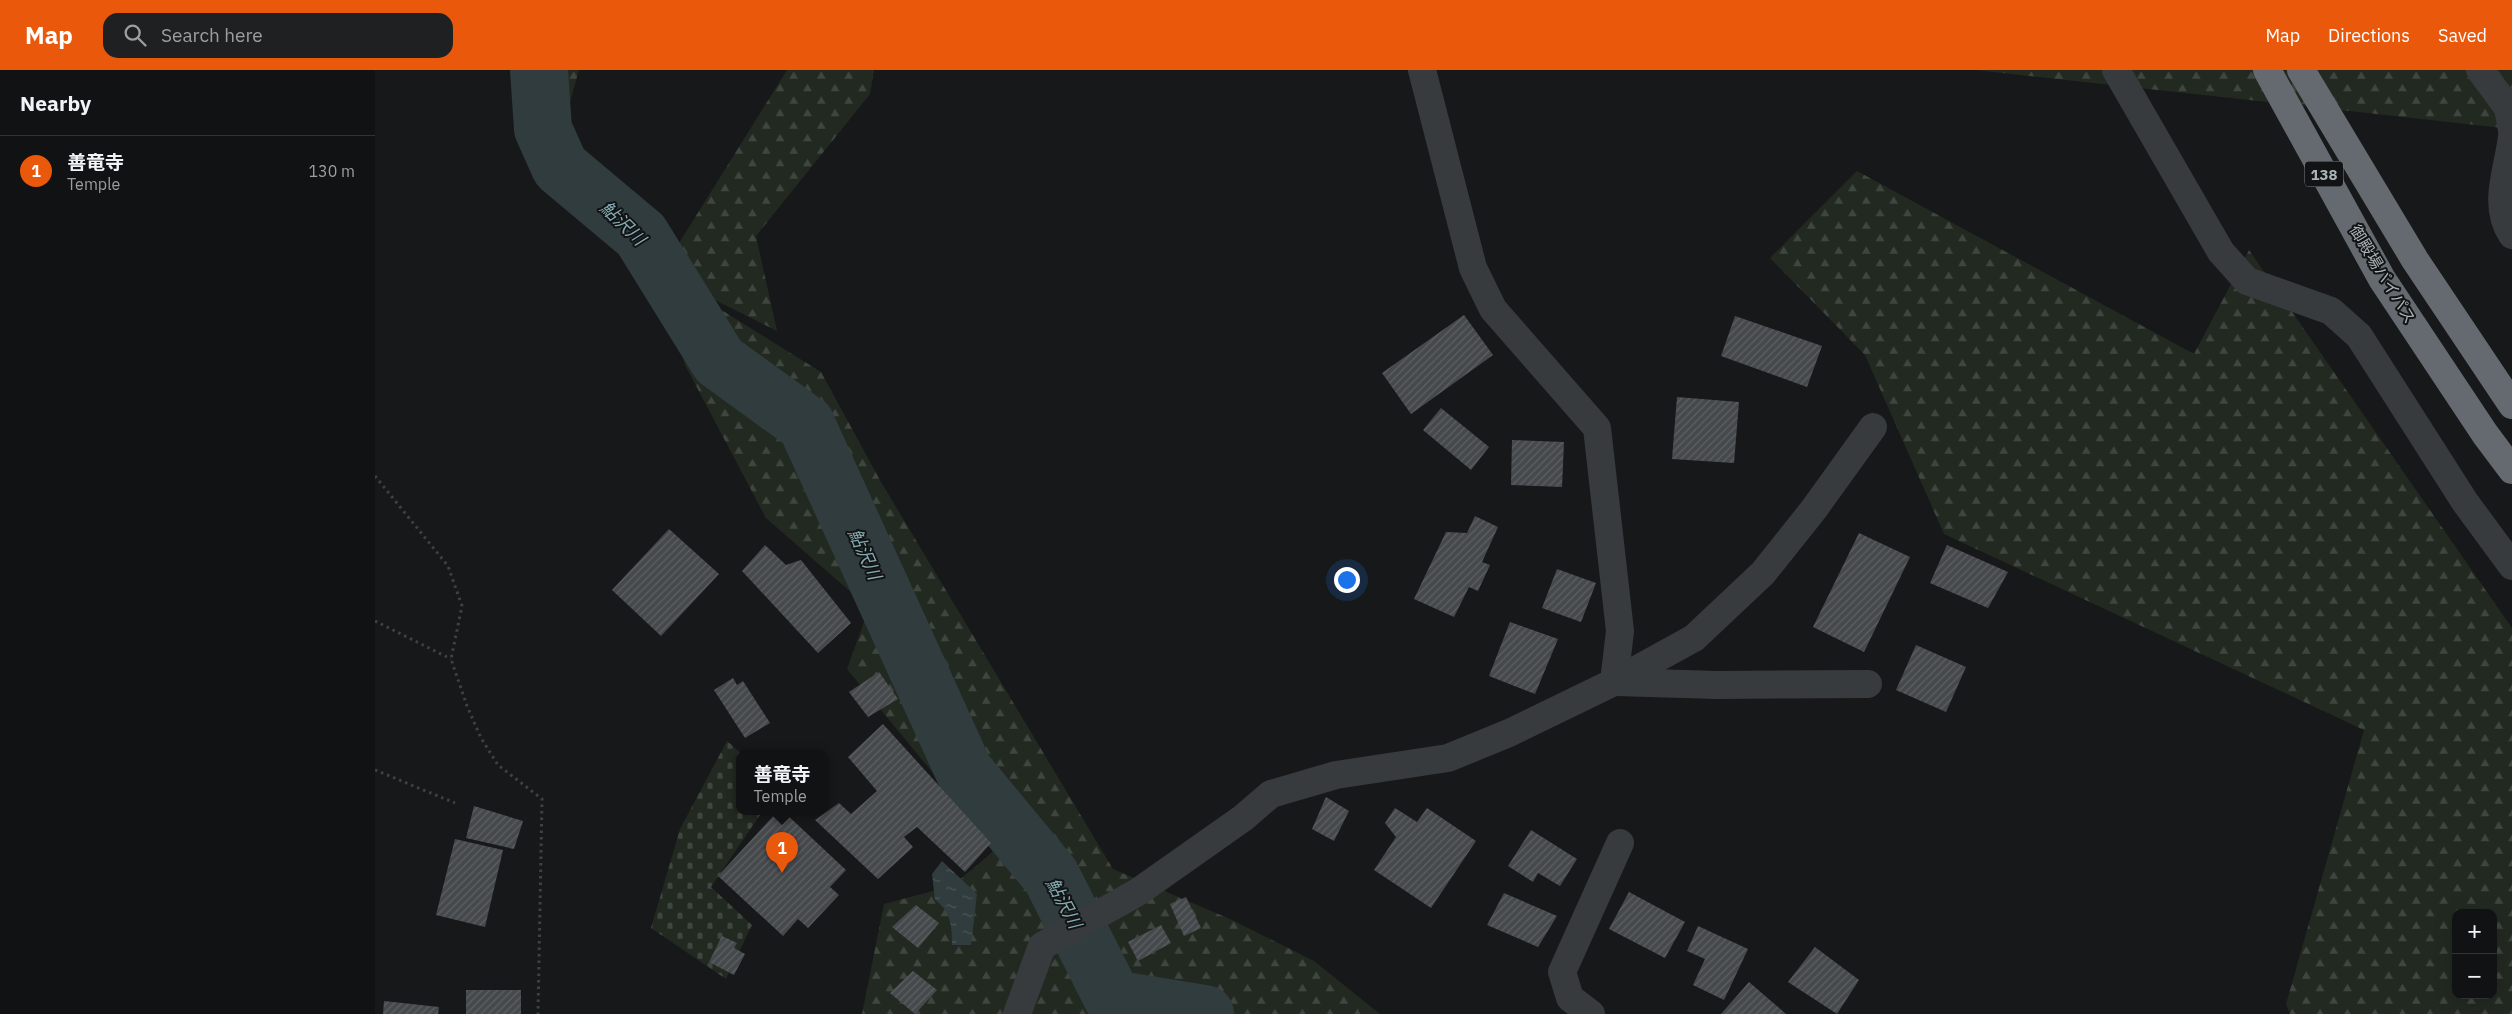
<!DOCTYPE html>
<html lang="en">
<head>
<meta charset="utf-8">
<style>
	body { margin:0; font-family:"IBM Plex Sans","Noto Sans JP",sans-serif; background:#1e2021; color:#f1f3f6 }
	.controls { position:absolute; right:15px; bottom:15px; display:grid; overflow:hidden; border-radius:10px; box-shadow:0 5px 20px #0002 }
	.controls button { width:45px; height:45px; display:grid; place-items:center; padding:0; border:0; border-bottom:1px solid #303233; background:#111213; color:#f1f3f6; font:25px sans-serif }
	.you { position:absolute; left:971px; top:509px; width:18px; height:18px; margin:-12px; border:4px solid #fff; border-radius:50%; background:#1a73e8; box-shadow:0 0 0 8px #1a73e833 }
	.badge { display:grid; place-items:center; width:32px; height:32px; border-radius:50%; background:#ea580c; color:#fff; font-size:16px; font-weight:700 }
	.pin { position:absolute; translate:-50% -41px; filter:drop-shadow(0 1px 2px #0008) }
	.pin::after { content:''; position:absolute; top:26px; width:18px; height:15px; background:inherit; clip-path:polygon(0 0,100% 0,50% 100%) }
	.popup { position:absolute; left:361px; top:680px; width:92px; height:65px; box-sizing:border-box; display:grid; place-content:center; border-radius:10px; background:#111213; filter:drop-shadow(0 1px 4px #0005); font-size:16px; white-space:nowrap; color:#9c9ea0 }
	.popup b { font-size:19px; color:#f1f3f6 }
	.popup::after { content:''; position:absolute; left:50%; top:100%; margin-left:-10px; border:10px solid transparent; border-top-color:#111213 }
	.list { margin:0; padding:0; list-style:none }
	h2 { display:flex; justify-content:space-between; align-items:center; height:65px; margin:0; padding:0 20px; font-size:21px }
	h2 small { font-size:16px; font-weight:400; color:#9c9ea0 }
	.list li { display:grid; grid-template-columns:32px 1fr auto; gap:15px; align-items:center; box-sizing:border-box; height:70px; padding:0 20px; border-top:1px solid #303233 }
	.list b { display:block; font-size:19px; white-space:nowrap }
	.list p { margin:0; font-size:16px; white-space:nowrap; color:#9c9ea0 }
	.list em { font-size:16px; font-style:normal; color:#9c9ea0 }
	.icon { flex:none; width:28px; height:28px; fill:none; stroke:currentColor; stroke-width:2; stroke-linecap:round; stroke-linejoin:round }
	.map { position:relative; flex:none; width:2137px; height:944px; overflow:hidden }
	header { display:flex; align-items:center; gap:30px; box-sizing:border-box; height:70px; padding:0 25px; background:#ea580c; color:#fff }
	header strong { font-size:24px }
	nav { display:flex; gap:28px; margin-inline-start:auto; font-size:18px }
	.search { width:350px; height:45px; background:#1e2021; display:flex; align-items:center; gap:12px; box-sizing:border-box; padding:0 18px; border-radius:15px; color:#9c9ea0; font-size:19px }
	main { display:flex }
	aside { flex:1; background:#111213 }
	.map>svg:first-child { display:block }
	.forest { fill:url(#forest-firs); fill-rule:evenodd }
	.cemetery { fill:url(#cemetery-stones) }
	.water { fill:url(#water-ripples) }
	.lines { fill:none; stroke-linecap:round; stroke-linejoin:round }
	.river { stroke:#303c3e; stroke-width:58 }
	.building { fill:url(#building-hatch) }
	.path { stroke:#3e4245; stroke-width:3; stroke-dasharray:2.5 4; stroke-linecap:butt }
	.minor { stroke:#383b3e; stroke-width:28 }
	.highway { stroke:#646a6f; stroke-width:28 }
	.labels { text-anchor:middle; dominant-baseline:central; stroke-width:4; stroke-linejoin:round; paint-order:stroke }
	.shield { fill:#121314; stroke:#7c8387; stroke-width:1 }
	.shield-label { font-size:15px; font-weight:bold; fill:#aab3b8 }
	.street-label { font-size:16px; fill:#aab3b8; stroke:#121314 }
	.water-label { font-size:18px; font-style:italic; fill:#83aab1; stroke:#121314 }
</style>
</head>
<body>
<header>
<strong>Map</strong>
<div class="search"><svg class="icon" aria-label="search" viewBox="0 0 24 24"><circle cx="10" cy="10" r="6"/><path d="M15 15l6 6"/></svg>Search here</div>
<nav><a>Map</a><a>Directions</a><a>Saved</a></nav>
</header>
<main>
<aside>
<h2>Nearby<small></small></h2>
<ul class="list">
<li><span class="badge">1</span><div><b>善竜寺</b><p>Temple</p></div><em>130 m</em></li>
</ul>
</aside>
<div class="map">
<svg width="2137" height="944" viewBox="0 0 2137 944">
	<defs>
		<pattern id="forest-firs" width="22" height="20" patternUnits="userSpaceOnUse" patternTransform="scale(1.25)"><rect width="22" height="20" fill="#222921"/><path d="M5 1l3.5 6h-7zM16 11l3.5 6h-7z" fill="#3f463f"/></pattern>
		<pattern id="cemetery-stones" width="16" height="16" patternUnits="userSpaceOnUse" patternTransform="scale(1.25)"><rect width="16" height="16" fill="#222921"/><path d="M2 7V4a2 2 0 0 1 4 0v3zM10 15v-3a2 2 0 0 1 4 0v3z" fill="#3f463f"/></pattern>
		<pattern id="water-ripples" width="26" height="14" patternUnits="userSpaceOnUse" patternTransform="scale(1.25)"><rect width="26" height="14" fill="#303c3e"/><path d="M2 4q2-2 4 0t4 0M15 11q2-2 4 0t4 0" fill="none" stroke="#4b5658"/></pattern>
		<pattern id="building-hatch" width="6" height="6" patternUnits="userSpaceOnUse" patternTransform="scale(1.25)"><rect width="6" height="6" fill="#46494c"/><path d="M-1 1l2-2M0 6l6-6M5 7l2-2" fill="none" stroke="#5e6164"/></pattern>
	</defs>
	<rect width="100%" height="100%" fill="#171819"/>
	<g class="forest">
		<polygon points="178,0 204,0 191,46 274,207 186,64"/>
		<polygon points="412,0 499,0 495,24 381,166 402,261 294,207 446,302 506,412 738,799 855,849 939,891 1005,944 487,944 509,834 577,816 621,779 472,599 494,538 391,448 310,295 286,202"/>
		<polygon points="1601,0 2137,0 2137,59"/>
		<path d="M1482,101L1819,284L1874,180L2137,558V944H1915L1911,934L1989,660L1569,464L1490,285L1395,188ZM2081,843H2118V925H2081Z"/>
	</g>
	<polygon class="cemetery" points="352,671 367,684 364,684 364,742 387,742 336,817 377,855 351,909 276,858 305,759"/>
	<path class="water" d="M567,791L602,824L596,875H577C577,856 576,841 560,830L557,804Z"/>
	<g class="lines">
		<polyline class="river" points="164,0 168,59 185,97 266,165 344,291 431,354 589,701 676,806 738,929 830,944"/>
	</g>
	<g class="building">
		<polygon points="1089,245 1118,285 1036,344 1007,303"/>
		<polygon points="1360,246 1447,276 1432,317 1346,286"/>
		<polygon points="1302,327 1364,332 1359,393 1297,389"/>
		<polygon points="1066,338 1114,377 1096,400 1048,360"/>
		<polygon points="1137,370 1189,372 1187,417 1136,415"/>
		<polygon points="1100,446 1123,457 1107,492 1115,495 1103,521 1094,517 1079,547 1039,529 1071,462 1092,463"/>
		<polygon points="294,459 344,504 286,566 237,520"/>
		<polygon points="1484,463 1535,487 1489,582 1438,557"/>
		<polygon points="390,475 411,495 426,490 476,553 443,583 367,501"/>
		<polygon points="1572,475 1633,502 1613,538 1555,513"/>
		<polygon points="1182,499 1221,513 1206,552 1167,538"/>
		<polygon points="1135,552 1183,569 1160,624 1114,606"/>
		<polygon points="1541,575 1591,597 1571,642 1521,620"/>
		<polygon points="504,602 523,629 493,647 474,622"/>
		<polygon points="358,608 362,615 368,611 395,653 370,668 339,620"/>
		<polygon points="508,654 616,773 590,802 542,757 529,767 538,777 503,809 440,750 464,733 476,744 502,721 473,687"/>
		<polygon points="951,727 974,741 959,771 937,759"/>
		<polygon points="99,736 148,751 139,779 91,768"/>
		<polygon points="1020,738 1042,752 1052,738 1101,771 1056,838 999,800 1021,767 1010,753"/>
		<polygon points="402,742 409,742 471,800 455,817 464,825 433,858 423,849 408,866 343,806"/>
		<polygon points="1156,760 1202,789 1185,816 1163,803 1158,812 1133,796"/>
		<polygon points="80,769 128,780 110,857 61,845"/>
		<polygon points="1254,822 1310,852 1290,888 1234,859"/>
		<polygon points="1129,823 1182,846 1163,877 1112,855"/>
		<polygon points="811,827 826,858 809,866 795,834"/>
		<polygon points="541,835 564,853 543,878 517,857"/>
		<polygon points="786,855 796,873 763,891 753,872"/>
		<polygon points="1323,856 1373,879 1349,930 1318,915 1330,889 1312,881"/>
		<polygon points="347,866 362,873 359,878 370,884 359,905 334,892"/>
		<polygon points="1440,877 1484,910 1462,944 1413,912"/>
		<polygon points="538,901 562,920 540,944 515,923"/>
		<polygon points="1374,912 1411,944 1346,944"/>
		<rect x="91" y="920" width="55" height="24"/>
		<polygon points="9,931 64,937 63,944 8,944"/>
	</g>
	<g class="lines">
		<g class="path">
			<polyline points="0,406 73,496 87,536 76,589 92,636 106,668 123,695 167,729 163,944"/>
			<polyline points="0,551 76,589"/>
			<polyline points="0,700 80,733"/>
		</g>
		<g class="minor">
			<polyline points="1741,0 1846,182 1872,211 1956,241 1984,266 2090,432 2137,496"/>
			<polyline points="2105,0 2133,38 2137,60"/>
			<path d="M2137,67C2133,101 2117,134 2137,165"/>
			<polyline points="1239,612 1319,568 1388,503 1439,439 1498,357"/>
			<polyline points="1241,612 1342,615 1493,614"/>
			<polyline points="642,944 667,876 763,822 868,748 896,724 961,705 1073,688 1134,663 1239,612 1245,561 1222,358 1118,239 1098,198 1047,0"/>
			<polyline points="1216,944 1195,928 1187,902 1245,773"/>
		</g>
		<g class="highway">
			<polyline points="1892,0 2007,209 2110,364 2137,400"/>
			<polyline points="1926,0 2040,190 2137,335"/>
		</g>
	</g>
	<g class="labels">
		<rect class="shield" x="1930" y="91.5" width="38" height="25" rx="4"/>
		<g class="shield-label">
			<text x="1949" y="104">138</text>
		</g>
		<g class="street-label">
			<text transform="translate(2008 204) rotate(59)">御殿場バイパス</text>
		</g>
		<g class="water-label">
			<text transform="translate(248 153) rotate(44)">鮎沢川</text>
			<text transform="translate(490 484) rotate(66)">鮎沢川</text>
			<text transform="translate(689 833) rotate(62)">鮎沢川</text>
		</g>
	</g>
</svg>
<div class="controls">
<button>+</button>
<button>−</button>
</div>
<div class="you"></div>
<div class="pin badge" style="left:407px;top:803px">1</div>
<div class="popup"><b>善竜寺</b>Temple</div>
</div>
</main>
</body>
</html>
